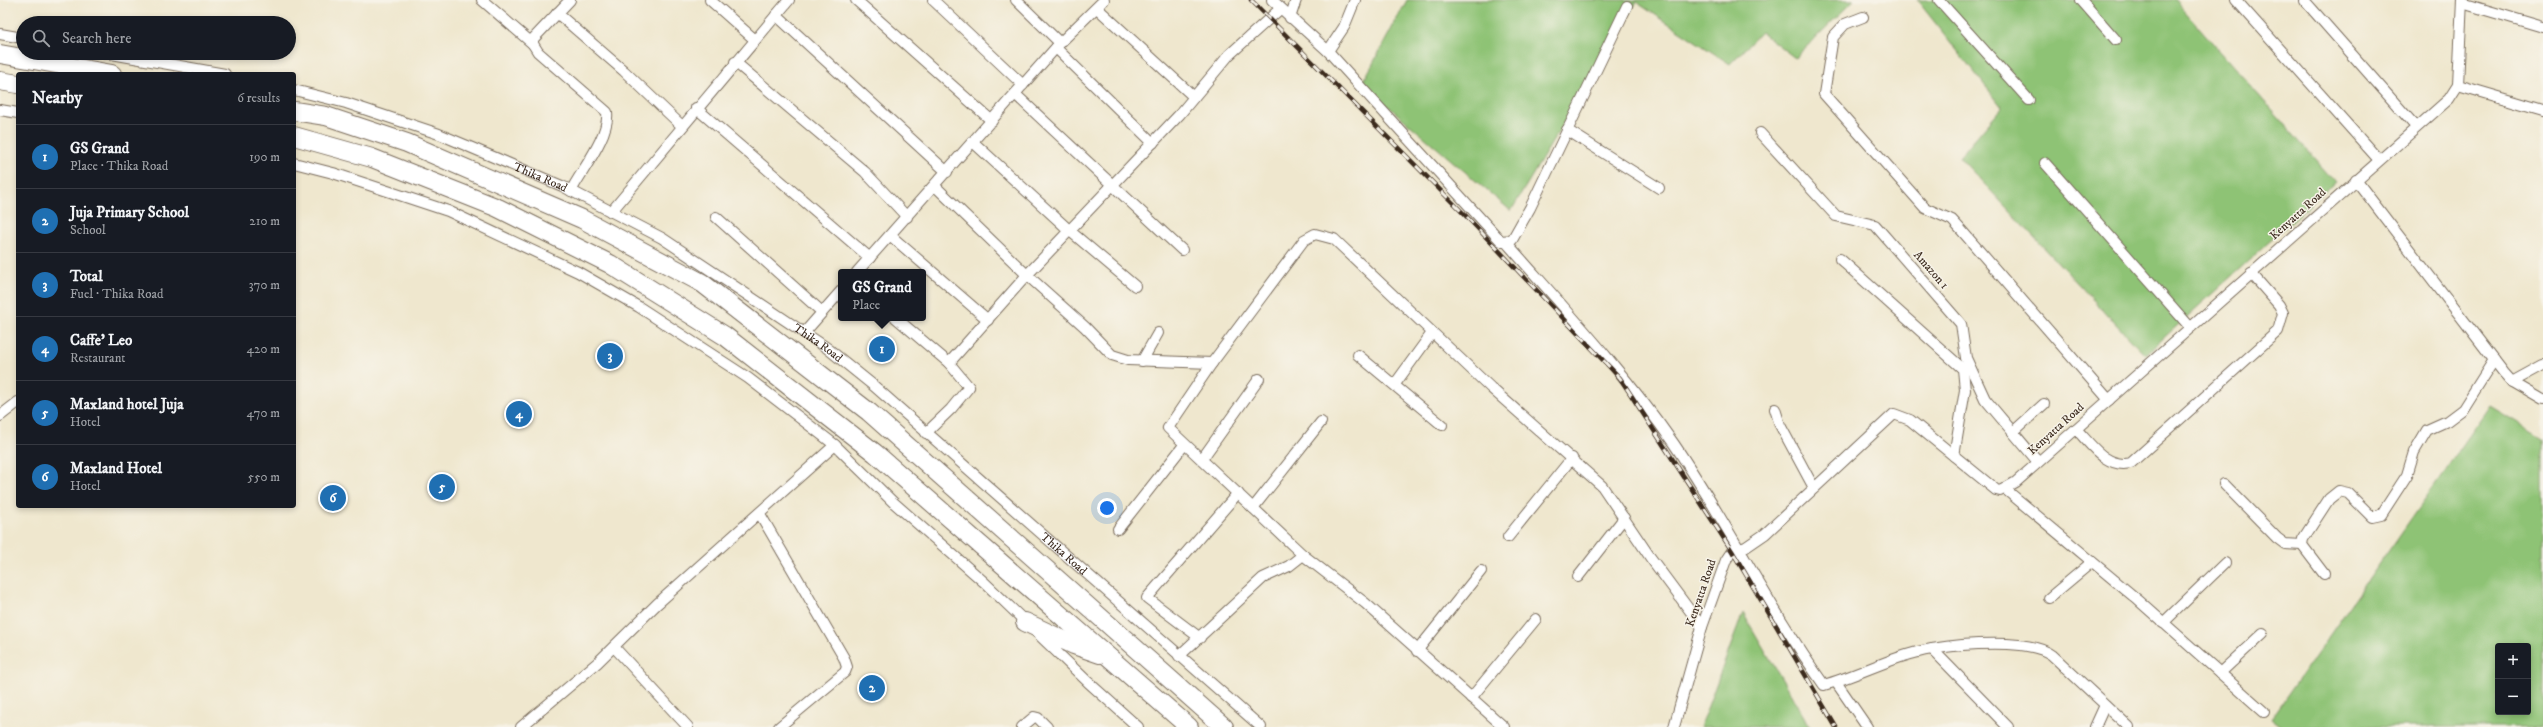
<!DOCTYPE html>
<html lang="en">
<head>
<meta charset="utf-8">
<style>
	body { margin:0; font-family:"IM FELL DW Pica",serif; background:#242831; color:#f1f3f6 }
	.controls { position:absolute; right:12px; bottom:12px; display:grid; overflow:hidden; border-radius:4px; box-shadow:0 2px 6px #0003 }
	.controls button { width:36px; height:36px; display:grid; place-items:center; padding:0; border:0; border-bottom:1px solid #363941; background:#171b24; color:#f1f3f6; font:20px sans-serif }
	.you { position:absolute; left:1107px; top:508px; width:14px; height:14px; margin:-10px; border:3px solid #fff; border-radius:50%; background:#1a73e8; box-shadow:0 0 0 6px #1a73e833 }
	.badge { display:grid; place-items:center; width:26px; height:26px; border-radius:50%; background:#1f6fb2; color:#fff; font-size:13px; font-weight:700 }
	.pin { position:absolute; translate:-50% -50%; border:2px solid #fff; box-shadow:0 1px 4px #0006 }
	.popup { position:absolute; left:838px; top:269px; width:88px; height:52px; box-sizing:border-box; display:grid; place-content:center; border-radius:4px; background:#171b24; filter:drop-shadow(0 1px 3px #0005); font-size:13px; white-space:nowrap; color:#9ea1a6 }
	.popup b { font-size:15px; color:#f1f3f6 }
	.popup::after { content:''; position:absolute; left:50%; top:100%; margin-left:-8px; border:8px solid transparent; border-top-color:#171b24 }
	.list { margin:0; padding:0; list-style:none }
	h2 { display:flex; justify-content:space-between; align-items:center; height:52px; margin:0; padding:0 16px; font-size:17px }
	h2 small { font-size:13px; font-weight:400; color:#9ea1a6 }
	.list li { display:grid; grid-template-columns:26px 1fr auto; gap:12px; align-items:center; box-sizing:border-box; height:64px; padding:0 16px; border-top:1px solid #363941 }
	.list b { display:block; font-size:15px; white-space:nowrap }
	.list p { margin:0; font-size:13px; white-space:nowrap; color:#9ea1a6 }
	.list em { font-size:13px; font-style:normal; color:#9ea1a6 }
	.icon { flex:none; width:22px; height:22px; fill:none; stroke:currentColor; stroke-width:2; stroke-linecap:round; stroke-linejoin:round }
	.map { position:relative; flex:none; width:2543px; height:727px; overflow:hidden }
	.search { position:absolute; background:#171b24; box-shadow:0 2px 6px #0003; left:16px; top:16px; width:280px; height:44px; display:flex; align-items:center; gap:10px; box-sizing:border-box; padding:0 14px; border-radius:22px; color:#9ea1a6; font-size:15px }
	.panel { position:absolute; background:#171b24; box-shadow:0 2px 6px #0003; left:16px; top:72px; width:280px; height:436px; border-radius:4px }
	.map>svg:first-child { display:block }
	.green { fill:#8ec375; stroke:#64764a; fill-rule:evenodd }
	.lines { fill:none; stroke-linecap:round; stroke-linejoin:round }
	.street-casing { stroke:#7a6c5c; stroke-width:12 }
	.highway-casing { stroke:#7a6c5c; stroke-width:20 }
	.street { stroke:#fff; stroke-width:10 }
	.highway { stroke:#fff; stroke-width:18 }
	.rail-casing { stroke:#3b2a1e; stroke-width:4.5 }
	.rail { stroke:#f7f3e8; stroke-width:3; stroke-dasharray:9; stroke-linecap:butt }
	.labels { text-anchor:middle; dominant-baseline:central; stroke-width:3; stroke-linejoin:round; paint-order:stroke }
	.street-label { font-size:12px; fill:#3b2a1e; stroke:#f7f3e8 }
</style>
</head>
<body>
<div class="map">
<svg width="2543" height="727" viewBox="0 0 2543 727">
	<rect width="100%" height="100%" fill="#f7f3e8"/>
	<filter id="ink" filterUnits="userSpaceOnUse"><feTurbulence type="fractalNoise" baseFrequency=".025" numOctaves="2"/><feDisplacementMap in="SourceGraphic" scale="8" xChannelSelector="R" yChannelSelector="G"/><feConvolveMatrix kernelMatrix="1 2 1 2 8 2 1 2 1" color-interpolation-filters="sRGB"/></filter>
	<filter id="wash" filterUnits="userSpaceOnUse"><feTurbulence type="fractalNoise" baseFrequency=".012" numOctaves="4" result="noise"/><feDisplacementMap in="SourceGraphic" scale="16" xChannelSelector="R" yChannelSelector="G"/><feGaussianBlur stdDeviation="0.9" result="paint"/><feColorMatrix in="noise" values="0 0 0 0 0 0 0 0 0 0 0 0 0 0 0 0 0 1.4 0 .05"/><feComposite in="paint" operator="in"/></filter>
	<g filter="url(#wash)">
		<rect width="100%" height="100%" fill="#efe7ce"/>
		<g class="green">
			<polygon points="1407,0 1854,0 1795,58 1761,32 1730,64 1636,2 1511,211 1362,84"/>
			<polygon points="1917,0 2175,0 2335,182 2145,355 1959,157 2002,107"/>
			<path d="M2490,406L2543,438V727H2282L2271,719ZM2498,646H2528V712H2498Z"/>
			<polygon points="1743,613 1810,727 1700,727"/>
		</g>
	</g>
	<g filter="url(#ink)">
		<g class="lines">
			<g class="street-casing">
				<g id="street">
					<polyline points="482,0 533,44"/>
					<path d="M570,0L533,39V44L538,52L607,112C610,135 582,170 571,191"/>
					<polyline points="710,0 754,39"/>
					<polyline points="856,0 992,121"/>
					<polyline points="933,0 1023,85"/>
					<polyline points="1016,0 1060,43"/>
					<polyline points="1272,0 1328,51 1344,27 1355,0"/>
					<polyline points="1939,0 2029,100"/>
					<polyline points="2081,0 2116,40"/>
					<polyline points="2236,0 2379,160"/>
					<polyline points="2304,0 2416,127"/>
					<polyline points="2462,3 2543,27"/>
					<polyline points="1097,8 1194,97"/>
					<polyline points="557,13 624,71 682,126"/>
					<polyline points="776,15 947,172"/>
					<polyline points="1863,17 1845,24 1833,37 1824,94 1925,208 1952,220 1962,231 2109,400"/>
					<polyline points="1290,18 1296,0"/>
					<polyline points="0,34 23,38"/>
					<polyline points="1056,48 1153,143"/>
					<polyline points="1328,51 1501,241 1512,240 1530,208 1627,6"/>
					<polyline points="106,53 225,74"/>
					<polyline points="735,62 865,172 907,217"/>
					<polyline points="2458,85 2543,110"/>
					<path id="s1" d="M294,90L346,103L439,134L562,186L662,238L827,348L874,386L1261,727"/>
					<polyline points="1015,94 1182,250"/>
					<polyline points="696,108 870,258"/>
					<polyline points="0,110 18,113"/>
					<polyline points="1567,130 1659,188"/>
					<polyline points="1760,133 1836,216 1875,225 1961,324 1966,358 1985,399 2038,462"/>
					<polyline points="973,142 1070,231 1135,286"/>
					<polyline points="294,163 333,173 448,211 578,272 639,307 748,378 835,445 893,502 984,582 1088,682 1138,727"/>
					<polyline points="2045,163 2190,327"/>
					<polyline points="2356,180 2504,373 2512,382 2543,400"/>
					<polyline points="935,186 1027,275 1085,327 1112,355 1128,360 1212,363"/>
					<polyline points="611,212 789,0"/>
					<polyline points="716,217 822,312"/>
					<polyline points="891,236 988,320"/>
					<path d="M1506,242C1564,308 1624,372 1674,444C1727,522 1769,608 1824,685C1860,675 1895,655 1932,649C1960,644 2029,638 2052,655L2129,727"/>
					<polyline points="1840,259 1963,369 1965,390 1954,456"/>
					<polyline points="857,272 1060,43 1104,0"/>
					<polyline points="896,318 949,363"/>
					<polyline points="804,333 841,291"/>
					<polyline points="1358,355 1442,425"/>
					<polyline points="1142,361 1158,333"/>
					<polyline points="2512,382 2543,365"/>
					<polyline points="1395,384 1432,333"/>
					<polyline points="1775,409 1780,425 1814,488"/>
					<polyline points="0,416 18,402"/>
					<path d="M2076,429C2091,444 2106,469 2131,463L2278,331L2283,313L2279,305L2251,273"/>
					<polyline points="2013,432 2044,404"/>
					<polyline points="926,433 951,409 969,387 949,363 1027,275 1180,114 1229,55 1280,9"/>
					<polyline points="1202,459 1259,379"/>
					<polyline points="2224,484 2277,538 2285,544 2302,545"/>
					<polyline points="2005,489 2138,600 2264,712"/>
					<polyline points="1253,508 1321,422"/>
					<polyline points="760,514 844,658 847,667 845,672 779,727"/>
					<polyline points="1118,529 1184,445"/>
					<polyline points="1508,537 1572,458"/>
					<polyline points="1303,555 1168,428 1212,363 1304,240 1315,234 1334,239 1491,388 1602,486 1650,557 1702,627"/>
					<polyline points="2324,574 2302,545 2303,539 2329,499 2339,491 2348,493 2372,517 2381,515 2407,475 2414,452 2427,430 2447,421 2463,409 2494,360"/>
					<polyline points="1578,577 1624,518"/>
					<polyline points="2049,598 2092,562"/>
					<polyline points="2163,623 2225,563"/>
					<polyline points="1200,638 1147,598 1238,493"/>
					<polyline points="614,647 688,727"/>
					<polyline points="1932,649 2008,727"/>
					<polyline points="1417,651 1481,571"/>
					<polyline points="1179,656 1263,578 1289,566 1303,555 1365,603 1504,727"/>
					<polyline points="2220,673 2263,633"/>
					<polyline points="1836,682 1867,727"/>
					<polyline points="1471,698 1536,619"/>
					<polyline points="521,727 597,663 657,604 835,445"/>
					<polyline points="1022,727 1034,717 1038,718 1047,727"/>
					<polyline points="1674,727 1702,627 1726,560 1732,551 1746,547 1765,534 1894,414 1910,420 1996,490 2000,491 2016,482 2449,99 2458,85 2462,0"/>
					<polyline points="2095,727 2105,705"/>
				</g>
			</g>
			<g class="highway-casing">
				<g id="highway">
					<polyline points="0,54 112,74"/>
					<polyline points="0,81 18,84"/>
					<polyline points="294,111 326,116 407,143 582,219 702,283 869,412 1224,727"/>
					<polyline points="294,136 372,158 498,208 610,264 725,336 875,453 1189,727"/>
					<polyline points="1025,622 1074,645 1100,654"/>
				</g>
			</g>
			<use href="#street" class="street"/>
			<use href="#highway" class="highway"/>
			<g class="rail-casing">
				<polyline id="rail" points="1251,0 1465,215 1620,378 1732,551 1836,727"/>
			</g>
			<use href="#rail" class="rail"/>
		</g>
	</g>
	<g class="labels">
		<g class="street-label">
			<text stroke="none"><textPath href="#s1" startOffset="262">Thika Road</textPath></text>
			<text transform="translate(2298 214) rotate(-42)">Kenyatta Road</text>
			<text transform="translate(1931 270) rotate(49)">Amazon 1</text>
			<text stroke="none"><textPath href="#s1" startOffset="586">Thika Road</textPath></text>
			<text transform="translate(2056 429) rotate(-42)">Kenyatta Road</text>
			<text stroke="none"><textPath href="#s1" startOffset="910">Thika Road</textPath></text>
			<text transform="translate(1701 593) rotate(-71)">Kenyatta Road</text>
		</g>
	</g>
</svg>
<div class="controls">
<button>+</button>
<button>−</button>
</div>
<div class="you"></div>
<div class="pin badge" style="left:882px;top:349px">1</div>
<div class="popup"><b>GS Grand</b>Place</div>
<div class="pin badge" style="left:872px;top:688px">2</div>
<div class="pin badge" style="left:610px;top:356px">3</div>
<div class="pin badge" style="left:519px;top:414px">4</div>
<div class="pin badge" style="left:442px;top:487px">5</div>
<div class="pin badge" style="left:333px;top:498px">6</div>
<div class="search"><svg class="icon" aria-label="search" viewBox="0 0 24 24"><circle cx="10" cy="10" r="6"/><path d="M15 15l6 6"/></svg>Search here</div>
<section class="panel">
<h2>Nearby<small>6 results</small></h2>
<ul class="list">
<li><span class="badge">1</span><div><b>GS Grand</b><p>Place · Thika Road</p></div><em>190 m</em></li>
<li><span class="badge">2</span><div><b>Juja Primary School</b><p>School</p></div><em>210 m</em></li>
<li><span class="badge">3</span><div><b>Total</b><p>Fuel · Thika Road</p></div><em>370 m</em></li>
<li><span class="badge">4</span><div><b>Caffe' Leo</b><p>Restaurant</p></div><em>420 m</em></li>
<li><span class="badge">5</span><div><b>Maxland hotel Juja</b><p>Hotel</p></div><em>470 m</em></li>
<li><span class="badge">6</span><div><b>Maxland Hotel</b><p>Hotel</p></div><em>550 m</em></li>
</ul>
</section>
</div>
</body>
</html>
